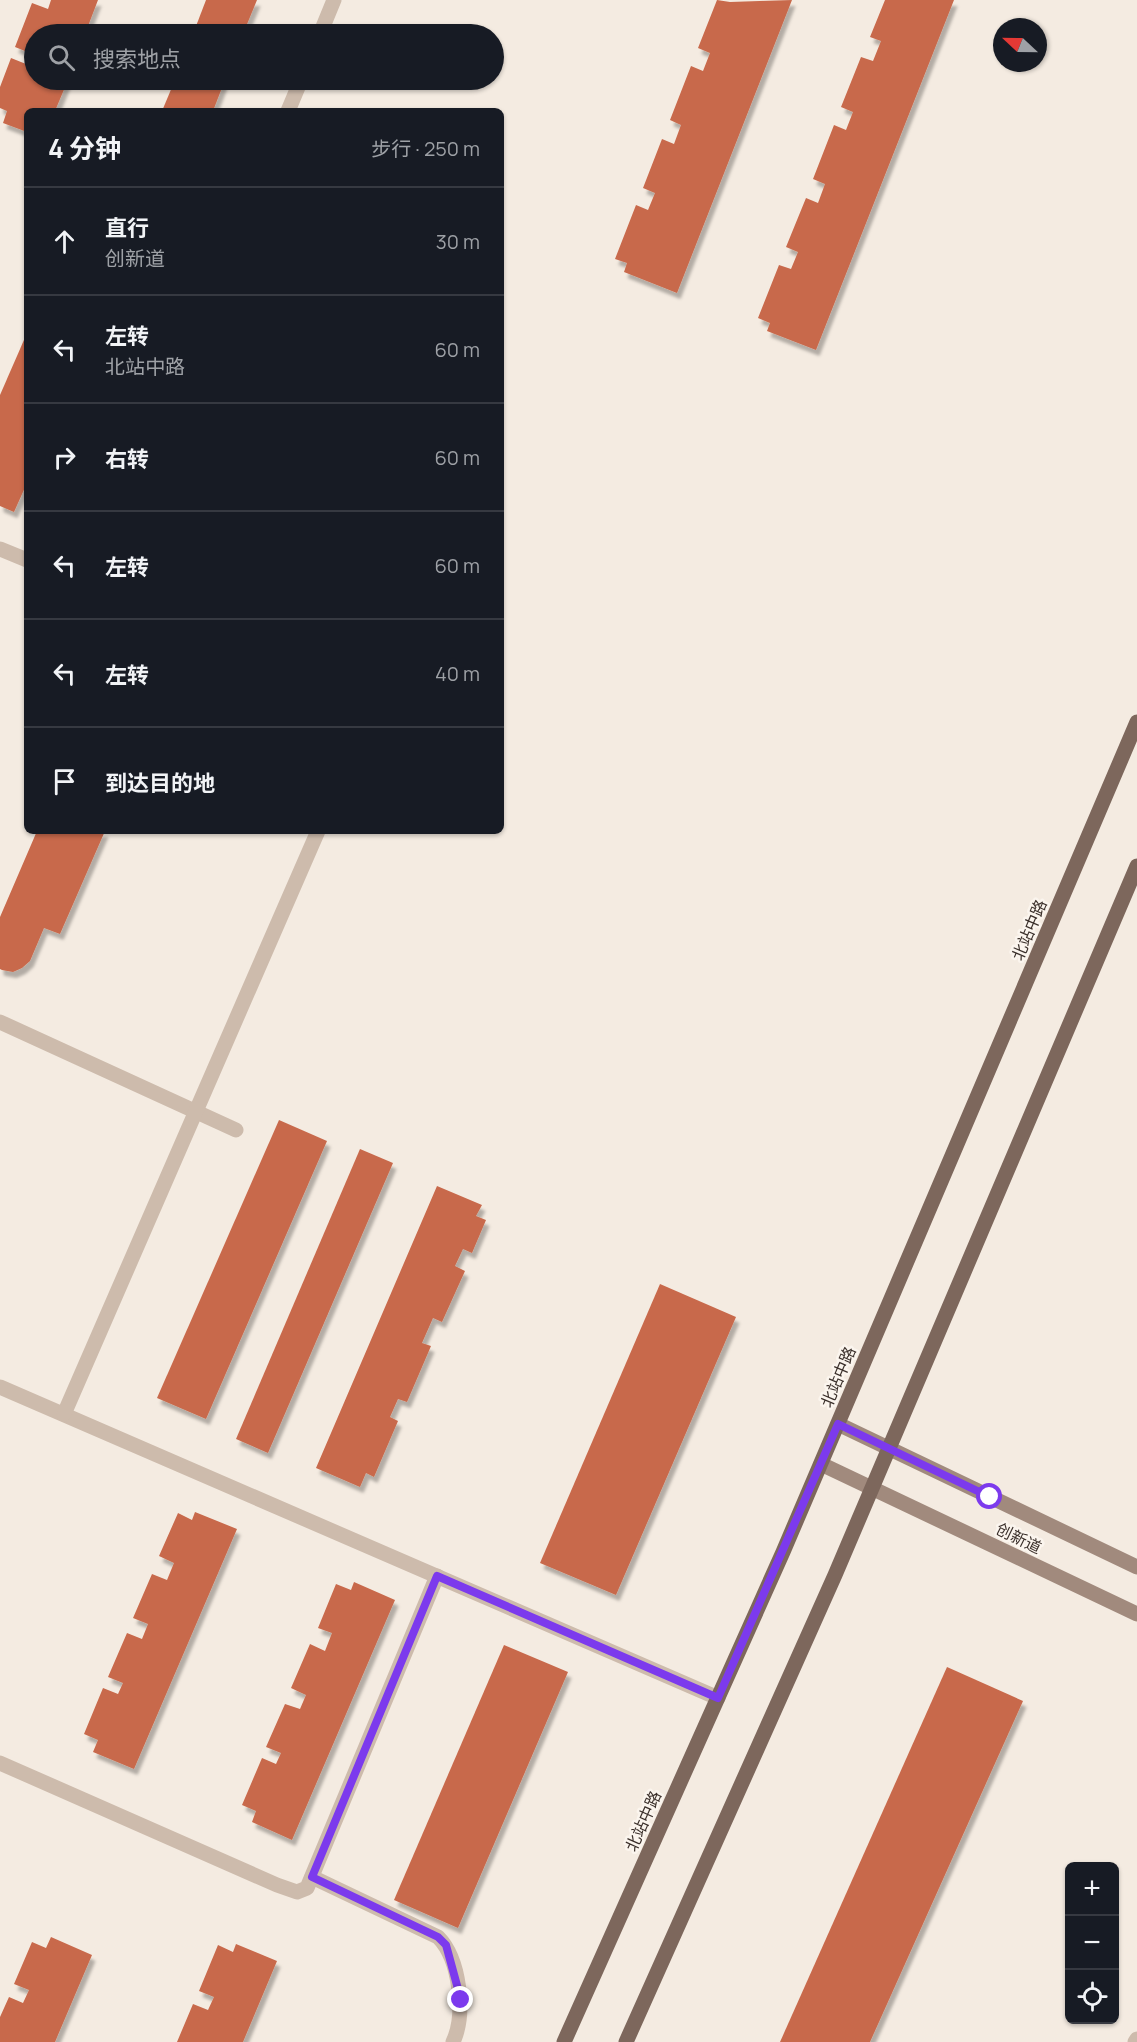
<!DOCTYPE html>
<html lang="zh">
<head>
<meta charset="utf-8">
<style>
	body { margin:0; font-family:Manrope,"Noto Sans SC",sans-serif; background:#20242c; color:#f1f3f6 }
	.controls { position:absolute; right:18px; bottom:18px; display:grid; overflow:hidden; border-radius:9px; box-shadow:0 2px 4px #0004 }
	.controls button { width:54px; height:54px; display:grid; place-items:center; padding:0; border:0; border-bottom:2px solid #363941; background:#171b24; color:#f1f3f6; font:30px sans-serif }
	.compass { position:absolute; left:993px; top:18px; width:54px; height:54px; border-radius:50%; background:#171b24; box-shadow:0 2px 4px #0004; rotate:292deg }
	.stop { position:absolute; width:18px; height:18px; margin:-14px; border:4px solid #7c3aed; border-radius:50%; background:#fff }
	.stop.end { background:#7c3aed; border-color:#fff; box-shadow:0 2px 6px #0008 }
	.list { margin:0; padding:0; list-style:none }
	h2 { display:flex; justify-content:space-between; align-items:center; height:78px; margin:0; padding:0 24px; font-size:26px }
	h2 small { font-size:20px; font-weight:400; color:#9ea1a6 }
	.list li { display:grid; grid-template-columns:39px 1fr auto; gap:18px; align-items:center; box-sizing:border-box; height:108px; padding:0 24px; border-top:2px solid #363941 }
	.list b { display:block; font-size:22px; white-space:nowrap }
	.list p { margin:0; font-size:20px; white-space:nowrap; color:#9ea1a6 }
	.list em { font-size:20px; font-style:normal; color:#9ea1a6 }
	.icon { flex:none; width:33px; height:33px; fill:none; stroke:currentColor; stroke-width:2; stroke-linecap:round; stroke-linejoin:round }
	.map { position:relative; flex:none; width:1137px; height:2042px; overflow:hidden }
	.search { position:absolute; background:#171b24; box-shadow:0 2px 4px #0004; left:24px; top:24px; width:480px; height:66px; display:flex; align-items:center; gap:15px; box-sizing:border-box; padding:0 21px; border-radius:33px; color:#9ea1a6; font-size:22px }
	.panel { position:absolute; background:#171b24; box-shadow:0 2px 4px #0004; left:24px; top:108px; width:480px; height:726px; border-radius:9px }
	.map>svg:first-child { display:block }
	.building { fill:#c8694b; filter:url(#shadow) }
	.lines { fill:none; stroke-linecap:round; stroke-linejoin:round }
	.lane { stroke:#cdbbac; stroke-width:15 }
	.secondary { stroke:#a18a7d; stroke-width:15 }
	.primary { stroke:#7d675c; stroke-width:15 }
	.route { stroke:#7c3aed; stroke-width:8 }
	.labels { text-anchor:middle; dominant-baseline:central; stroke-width:5; stroke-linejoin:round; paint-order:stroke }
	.street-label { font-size:16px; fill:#3b302b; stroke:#fbf5ee }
</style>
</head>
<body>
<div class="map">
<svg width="1137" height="2042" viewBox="0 0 1137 2042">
	<defs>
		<filter id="shadow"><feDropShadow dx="3.5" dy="6" stdDeviation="1.5" flood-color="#0004"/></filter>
	</defs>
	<rect width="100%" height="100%" fill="#f4ebe1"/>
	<g class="building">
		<polygon points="51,0 98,0 85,34 34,34 34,80 68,80 55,111 27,111 27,132 3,123 7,111 0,108 0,87 11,58 26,64 30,53 15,47 32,3 48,9"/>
		<polygon points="206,0 257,0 243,34 193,34"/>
		<polygon points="717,0 730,2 792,0 677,293 624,272 627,263 615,259 636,205 648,210 655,193 643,188 662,139 674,144 681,125 670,120 691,66 703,71 710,53 698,48"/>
		<polygon points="885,0 954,0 816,350 767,331 770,323 758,318 779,265 791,269 798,252 786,247 806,198 818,203 825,184 813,179 834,125 846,130 853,112 841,107 861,57 873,61 881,41 870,37"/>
		<polygon points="175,80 225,80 213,111 162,111"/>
		<polygon points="27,333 27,483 14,512 0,506 0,395"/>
		<polygon points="37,831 105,831 60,934 44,928 30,961 22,968 13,972 2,970 0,969 0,917"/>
		<polygon points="279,1120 327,1141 206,1419 157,1398"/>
		<polygon points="360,1149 393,1163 268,1453 236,1439"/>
		<polygon points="437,1186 482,1205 476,1216 486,1220 472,1253 463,1249 455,1266 465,1271 442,1322 433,1318 422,1343 431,1346 407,1402 398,1399 390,1417 398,1421 374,1477 366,1473 360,1487 316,1468"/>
		<polygon points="660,1284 736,1317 616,1595 540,1563"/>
		<polygon points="195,1512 237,1529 134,1769 93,1752 98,1740 84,1734 103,1688 118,1694 123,1683 108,1677 127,1633 142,1639 148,1624 133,1618 152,1574 167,1580 174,1563 159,1556 178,1513 192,1520"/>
		<polygon points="354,1582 395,1600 292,1840 252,1822 256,1811 242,1805 262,1758 276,1764 281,1753 266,1747 285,1704 300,1709 306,1695 291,1688 310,1644 325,1651 332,1633 318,1628 336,1584 351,1590"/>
		<polygon points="504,1645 568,1672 458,1928 394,1900"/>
		<polygon points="947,1667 1023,1701 870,2042 780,2042"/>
		<polygon points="51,1937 92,1955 55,2042 0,2042 0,2017 9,1997 23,2003 29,1990 14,1984 32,1942 46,1948"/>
		<polygon points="236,1944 277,1961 243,2042 177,2042 193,2004 208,2010 214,1997 199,1991 218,1945 233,1952"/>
	</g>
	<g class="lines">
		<g class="lane">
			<polyline points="320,34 334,0"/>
			<polyline points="288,111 301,80"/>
			<polyline points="0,549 27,560"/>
			<polyline points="0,1022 236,1130"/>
			<polyline points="0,1387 718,1698"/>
			<polyline points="64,1414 318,831"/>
			<polyline points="0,1763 277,1885 297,1892 307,1888 437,1576"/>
			<path d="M312,1877L438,1937C460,1959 466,2014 453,2042"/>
			<polyline points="1135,2042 1137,2039"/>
		</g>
		<g class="secondary">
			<polyline points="838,1424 1137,1567"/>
			<polyline points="821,1464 1137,1614"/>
		</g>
		<g class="primary">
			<polyline points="564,2042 783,1552 1137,722"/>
			<polyline points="626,2042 835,1575 1137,866"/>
		</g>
	</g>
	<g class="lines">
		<polyline class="route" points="461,2000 446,1945 438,1937 312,1877 437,1576 718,1698 838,1424 990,1497"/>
	</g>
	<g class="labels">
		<g class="street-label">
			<text transform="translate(1029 930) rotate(-67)">北站中路</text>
			<text transform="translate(838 1377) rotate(-67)">北站中路</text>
			<text transform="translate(1019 1538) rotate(26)">创新道</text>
			<text transform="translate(643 1821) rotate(-66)">北站中路</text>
		</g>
	</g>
</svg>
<div class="controls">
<button>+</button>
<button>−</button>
<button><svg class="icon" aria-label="locate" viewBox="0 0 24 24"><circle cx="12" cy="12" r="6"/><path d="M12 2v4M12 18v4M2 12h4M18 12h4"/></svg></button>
</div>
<svg class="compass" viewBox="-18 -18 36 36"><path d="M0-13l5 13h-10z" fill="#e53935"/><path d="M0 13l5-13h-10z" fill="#9ea1a6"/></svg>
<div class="stop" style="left:990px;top:1497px"></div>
<div class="stop end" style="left:461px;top:2000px"></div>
<div class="search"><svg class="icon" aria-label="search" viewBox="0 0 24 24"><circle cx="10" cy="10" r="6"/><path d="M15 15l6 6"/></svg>搜索地点</div>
<section class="panel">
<h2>4 分钟<small>步行 · 250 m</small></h2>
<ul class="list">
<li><svg class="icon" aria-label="ahead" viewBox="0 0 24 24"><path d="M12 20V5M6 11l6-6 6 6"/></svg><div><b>直行</b><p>创新道</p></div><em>30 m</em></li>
<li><svg class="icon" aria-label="left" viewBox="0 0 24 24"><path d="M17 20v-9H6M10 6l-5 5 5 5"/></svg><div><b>左转</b><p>北站中路</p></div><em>60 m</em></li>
<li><svg class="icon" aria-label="right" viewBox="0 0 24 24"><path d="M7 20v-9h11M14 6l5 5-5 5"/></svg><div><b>右转</b></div><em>60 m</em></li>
<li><svg class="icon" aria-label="left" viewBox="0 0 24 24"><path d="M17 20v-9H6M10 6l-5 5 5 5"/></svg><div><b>左转</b></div><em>60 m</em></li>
<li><svg class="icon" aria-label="left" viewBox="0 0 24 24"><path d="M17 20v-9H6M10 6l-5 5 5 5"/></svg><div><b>左转</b></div><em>40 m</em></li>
<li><svg class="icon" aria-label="arrive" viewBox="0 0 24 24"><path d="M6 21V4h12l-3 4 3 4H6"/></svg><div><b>到达目的地</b></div></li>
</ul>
</section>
</div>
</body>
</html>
